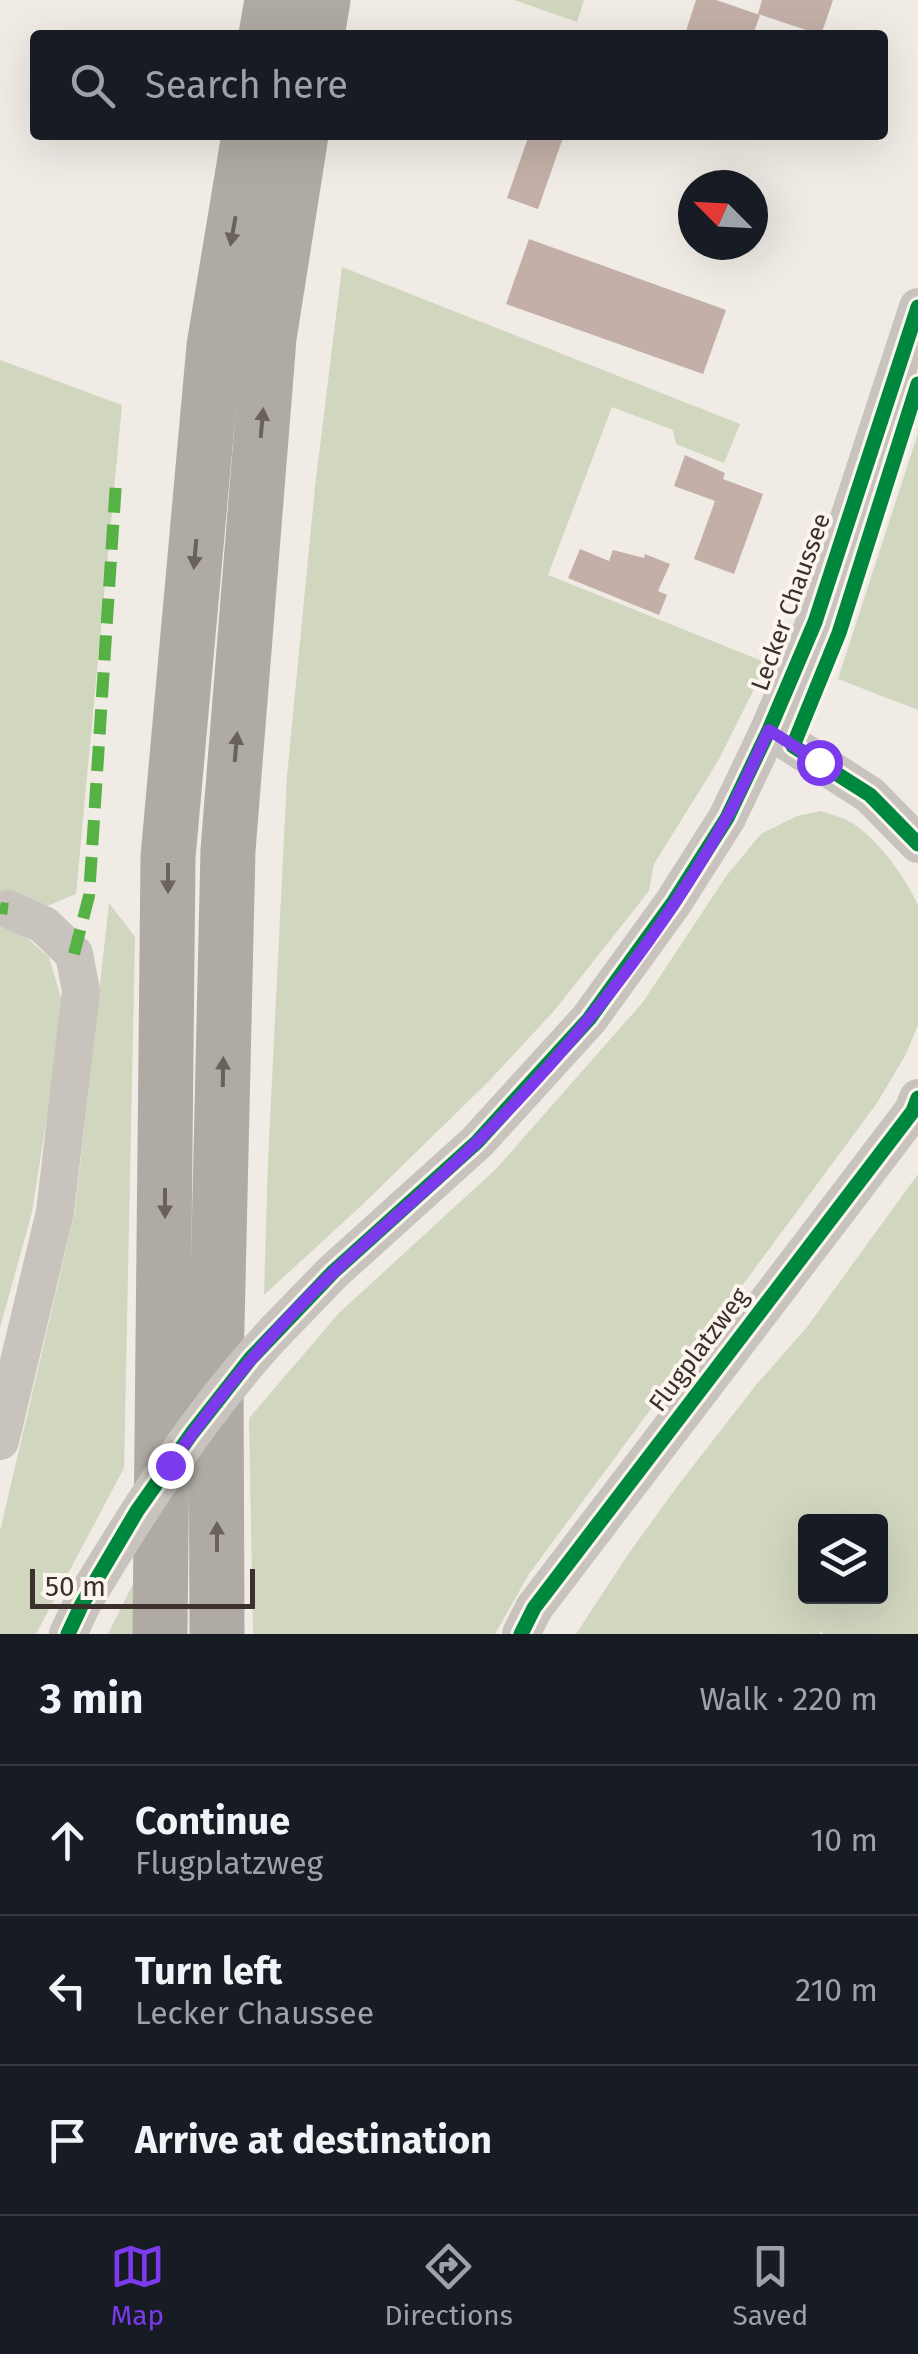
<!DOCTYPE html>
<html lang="en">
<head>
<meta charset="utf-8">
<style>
	body { margin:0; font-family:"Fira Sans",sans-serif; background:#20242c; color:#f1f3f6 }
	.controls { position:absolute; right:30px; bottom:30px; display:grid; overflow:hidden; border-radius:10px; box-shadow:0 10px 40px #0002 }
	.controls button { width:90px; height:90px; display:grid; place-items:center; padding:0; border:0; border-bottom:2px solid #363941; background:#171b24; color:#f1f3f6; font:50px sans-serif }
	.compass { position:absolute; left:678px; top:170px; width:90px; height:90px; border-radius:50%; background:#171b24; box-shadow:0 10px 40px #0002; rotate:294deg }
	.scale { position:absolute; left:30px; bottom:25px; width:225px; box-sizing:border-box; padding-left:10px; border:5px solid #3b302b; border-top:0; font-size:28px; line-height:35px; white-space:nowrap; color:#3b302b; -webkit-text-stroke:8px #fbf5ee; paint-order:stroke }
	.stop { position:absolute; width:30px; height:30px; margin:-22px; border:8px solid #7c3aed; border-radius:50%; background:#fff }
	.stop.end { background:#7c3aed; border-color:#fff; box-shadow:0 2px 10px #0008 }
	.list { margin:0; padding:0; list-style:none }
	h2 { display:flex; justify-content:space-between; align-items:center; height:130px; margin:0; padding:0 40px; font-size:42px }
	h2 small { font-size:32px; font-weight:400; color:#9ea1a6 }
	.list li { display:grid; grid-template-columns:65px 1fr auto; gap:30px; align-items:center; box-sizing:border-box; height:150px; padding:0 40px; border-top:2px solid #363941 }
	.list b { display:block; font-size:38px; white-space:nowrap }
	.list p { margin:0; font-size:32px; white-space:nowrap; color:#9ea1a6 }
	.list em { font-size:32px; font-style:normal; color:#9ea1a6 }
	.icon { flex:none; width:55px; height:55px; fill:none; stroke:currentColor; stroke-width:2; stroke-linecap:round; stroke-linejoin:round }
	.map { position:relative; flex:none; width:918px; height:1634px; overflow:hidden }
	.search { position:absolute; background:#171b24; box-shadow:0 10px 40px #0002; left:30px; right:30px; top:30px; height:110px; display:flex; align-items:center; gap:25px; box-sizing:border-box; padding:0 35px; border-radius:10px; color:#9ea1a6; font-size:38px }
	.sheet { height:580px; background:#171b24 }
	nav { display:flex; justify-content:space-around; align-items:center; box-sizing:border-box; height:140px; border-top:2px solid #363941; background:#171b24; font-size:28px; color:#9ea1a6 }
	nav a { display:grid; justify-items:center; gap:5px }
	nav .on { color:#7c3aed }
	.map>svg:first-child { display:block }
	.green { fill:#d1d6bf; fill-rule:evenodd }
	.building { fill:#c3afa7 }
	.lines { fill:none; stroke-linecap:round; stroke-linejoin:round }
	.minor { stroke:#c9c3be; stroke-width:38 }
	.highway { stroke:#afaaa4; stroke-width:55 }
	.minor-bridge { stroke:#c9c3be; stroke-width:38 }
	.quiet { stroke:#57b246; stroke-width:12; stroke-dasharray:25 12; stroke-linecap:butt }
	.cycleway-casing { stroke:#fbf5ee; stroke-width:21 }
	.cycleway { stroke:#00873e; stroke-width:15 }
	.oneway { fill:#69615b }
	.route { stroke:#7c3aed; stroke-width:12 }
	.labels { text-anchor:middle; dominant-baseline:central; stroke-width:8; stroke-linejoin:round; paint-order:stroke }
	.street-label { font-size:25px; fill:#3b302b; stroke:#fbf5ee }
</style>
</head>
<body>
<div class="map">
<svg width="918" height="1634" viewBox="0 0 918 1634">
	<rect width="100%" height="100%" fill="#f0ebe5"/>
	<g class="green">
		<polygon points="514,0 584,0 577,22"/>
		<polygon points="342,267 740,424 724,463 676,444 673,430 612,407 548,575 767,663 718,761 654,864 649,891 554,1011 488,1082 361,1206 264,1295 268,1161 287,776 315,487"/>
		<polygon points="0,360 122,405 76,894 47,906 0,893"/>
		<polygon points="918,433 918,710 838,679"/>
		<path d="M821,811C831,815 843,817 852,823C877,838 906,878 918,905V1025L906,1054L877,1103L529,1574L495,1634H253L249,1418L339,1313L497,1168L643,1002L727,875L761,834L797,816Z"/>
		<polygon points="109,903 135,937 124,1468 36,1634 0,1634 0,1531 75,1211"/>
		<polygon points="0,926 23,935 49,957 64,1008 32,1212 0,1328"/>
		<path d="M918,1174V1634H823L821,1631L819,1634H576L629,1553L679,1484L756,1385L807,1327ZM806,1522H880V1596H806Z"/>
		<polygon points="135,1580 136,1634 108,1634"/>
	</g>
	<g class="building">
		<polygon points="696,0 716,0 760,15 753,35 698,35 686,31"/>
		<polygon points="762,0 833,0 821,35 758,14"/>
		<polygon points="529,135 564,135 538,209 507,198"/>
		<polygon points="529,239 726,310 703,374 506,304"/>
		<polygon points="685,455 725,473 723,479 763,494 734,574 694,559 715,501 674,486"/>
		<polygon points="580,549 609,561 613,550 644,558 645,554 670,564 658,591 667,595 659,615 568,578"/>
	</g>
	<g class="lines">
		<g class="minor">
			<polyline points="769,730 870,795 918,844"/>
			<polyline points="273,1334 333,1272 477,1142 589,1019 673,903 727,818 769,730 815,622 918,307"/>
			<polyline points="0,1441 55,1212 81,991 74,954 44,925 8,909"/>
			<polyline points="68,1634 82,1604"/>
			<polyline points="521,1634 534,1608 913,1111 918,1098"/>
		</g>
		<g class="highway">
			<polyline points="266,35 272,0"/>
			<polyline points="317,35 323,0"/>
			<polyline points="160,1634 168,857 214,346 249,135"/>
			<polyline points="217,1634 216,1368 228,850 269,338 301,135"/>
		</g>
		<path class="minor-bridge" d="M82,1604C139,1509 198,1416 273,1334"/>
		<g class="quiet">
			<polyline points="0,908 8,909"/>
			<polyline points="74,954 89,896 116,482"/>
		</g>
		<g class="cycleway-casing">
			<g id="cycleway">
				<polyline points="918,384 839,633 793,746 870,795 918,844"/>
				<polyline points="68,1634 82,1604 137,1511 192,1433 251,1358 333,1272 477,1142 589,1019 673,903 727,818 769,730 815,622 918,307"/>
				<polyline points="521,1634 534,1608 913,1111 918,1098"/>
			</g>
		</g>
		<use href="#cycleway" class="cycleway"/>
	</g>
	<defs><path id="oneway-solid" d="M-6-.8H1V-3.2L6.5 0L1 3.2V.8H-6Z" transform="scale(2.5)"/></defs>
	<g class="oneway">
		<use href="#oneway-solid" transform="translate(233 231) rotate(100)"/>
		<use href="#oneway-solid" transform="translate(262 423) rotate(-85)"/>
		<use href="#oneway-solid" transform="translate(195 554) rotate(95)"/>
		<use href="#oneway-solid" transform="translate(236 747) rotate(-85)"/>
		<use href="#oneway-solid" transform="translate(168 878) rotate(90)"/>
		<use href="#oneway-solid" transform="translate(223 1072) rotate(-89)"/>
		<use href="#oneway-solid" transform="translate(165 1203) rotate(90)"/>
		<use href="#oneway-solid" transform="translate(217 1537) rotate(-90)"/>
	</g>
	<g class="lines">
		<path class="route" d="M170,1465C219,1395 274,1328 337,1269C383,1226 432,1186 477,1142C573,1046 660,937 726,819C742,790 755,759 769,730L819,762"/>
	</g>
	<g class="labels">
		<g class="street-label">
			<text transform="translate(791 602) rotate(-70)">Lecker Chaussee</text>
			<text transform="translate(699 1350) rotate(-53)">Flugplatzweg</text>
		</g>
	</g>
</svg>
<div class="controls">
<button><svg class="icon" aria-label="layers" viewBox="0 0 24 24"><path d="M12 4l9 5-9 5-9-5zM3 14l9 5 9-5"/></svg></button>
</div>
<svg class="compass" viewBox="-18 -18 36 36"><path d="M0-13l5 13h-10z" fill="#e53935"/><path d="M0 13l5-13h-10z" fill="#9ea1a6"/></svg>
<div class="scale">50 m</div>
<div class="stop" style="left:819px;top:762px"></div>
<div class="stop end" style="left:170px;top:1465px"></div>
<div class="search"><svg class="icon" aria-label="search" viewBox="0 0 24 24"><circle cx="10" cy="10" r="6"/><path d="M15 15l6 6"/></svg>Search here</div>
</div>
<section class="sheet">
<h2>3 min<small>Walk · 220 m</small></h2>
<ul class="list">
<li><svg class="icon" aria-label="ahead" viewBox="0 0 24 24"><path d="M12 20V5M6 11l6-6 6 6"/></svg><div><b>Continue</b><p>Flugplatzweg</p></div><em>10 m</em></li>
<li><svg class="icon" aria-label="left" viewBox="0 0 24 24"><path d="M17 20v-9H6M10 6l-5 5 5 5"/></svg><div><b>Turn left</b><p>Lecker Chaussee</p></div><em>210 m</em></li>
<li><svg class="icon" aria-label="arrive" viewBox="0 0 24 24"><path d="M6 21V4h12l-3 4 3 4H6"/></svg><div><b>Arrive at destination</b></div></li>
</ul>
</section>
<nav>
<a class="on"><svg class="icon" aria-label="map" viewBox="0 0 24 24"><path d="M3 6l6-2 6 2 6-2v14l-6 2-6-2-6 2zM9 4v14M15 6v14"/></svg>Map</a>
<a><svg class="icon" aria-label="directions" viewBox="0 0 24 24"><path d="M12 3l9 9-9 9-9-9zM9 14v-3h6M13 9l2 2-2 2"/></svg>Directions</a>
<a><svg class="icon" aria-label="saved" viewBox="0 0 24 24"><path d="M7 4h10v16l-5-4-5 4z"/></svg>Saved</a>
</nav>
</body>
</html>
